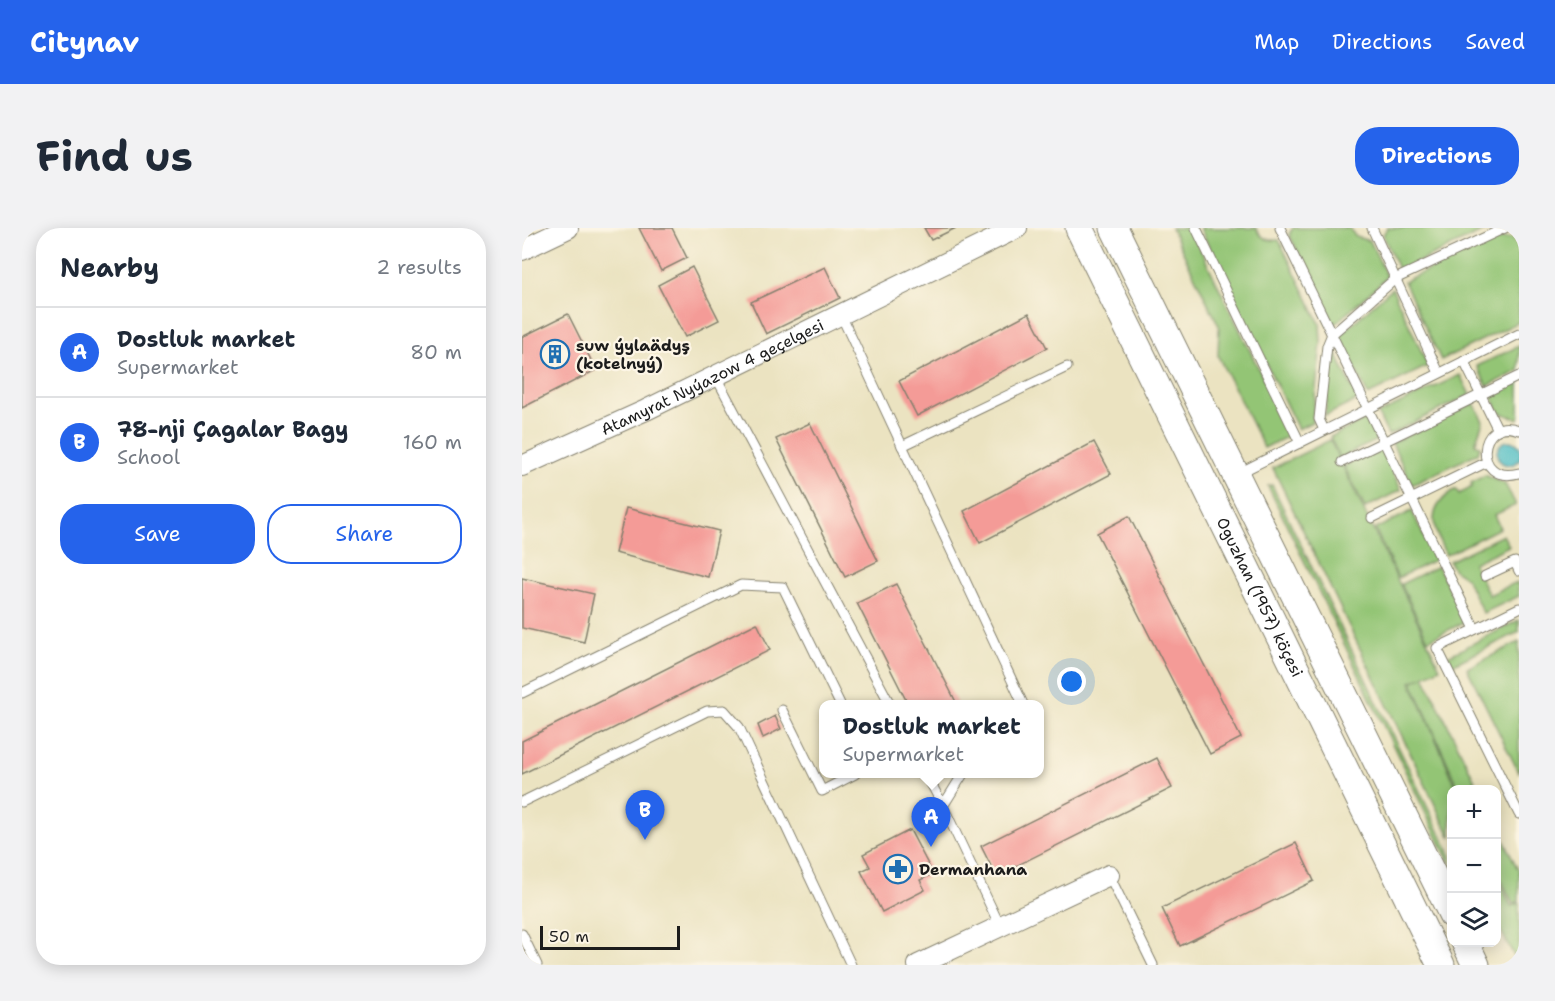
<!DOCTYPE html>
<html lang="en">
<head>
<meta charset="utf-8">
<style>
	body { margin:0; font-family:"Shantell Sans",sans-serif; background:#f2f2f3; color:#1f2937 }
	.controls { position:absolute; right:18px; bottom:18px; display:grid; overflow:hidden; border-radius:12px; box-shadow:0 3px 15px #0003 }
	.controls button { width:54px; height:54px; display:grid; place-items:center; padding:0; border:0; border-bottom:2px solid #e0e1e3; background:#fff; color:#1f2937; font:30px sans-serif }
	.scale { position:absolute; left:18px; bottom:15px; width:140px; box-sizing:border-box; padding-left:6px; border:3px solid #1c1c1c; border-top:0; font-size:16px; line-height:21px; white-space:nowrap; color:#1c1c1c; -webkit-text-stroke:4px #fcf5e5; paint-order:stroke }
	.you { position:absolute; left:550px; top:454px; width:21px; height:21px; margin:-15px; border:4px solid #fff; border-radius:50%; background:#1a73e8; box-shadow:0 0 0 9px #1a73e833 }
	.badge { display:grid; place-items:center; width:39px; height:39px; border-radius:50%; background:#2563eb; color:#fff; font-size:20px; font-weight:700 }
	.pin { position:absolute; translate:-50% -50px; filter:drop-shadow(0 2px 3px #0008) }
	.pin::after { content:''; position:absolute; top:32px; width:21px; height:18px; background:inherit; clip-path:polygon(0 0,100% 0,50% 100%) }
	.popup { position:absolute; left:297px; top:472px; width:225px; height:78px; box-sizing:border-box; display:grid; place-content:center; border-radius:12px; background:#fff; filter:drop-shadow(0 2px 4px #0005); font-size:20px; white-space:nowrap; color:#747a83 }
	.popup b { font-size:22px; color:#1f2937 }
	.popup::after { content:''; position:absolute; left:50%; top:100%; margin-left:-12px; border:12px solid transparent; border-top-color:#fff }
	.list { margin:0; padding:0; list-style:none }
	h2 { display:flex; justify-content:space-between; align-items:center; height:78px; margin:0; padding:0 24px; font-size:26px }
	h2 small { font-size:20px; font-weight:400; color:#747a83 }
	.list li { display:grid; grid-template-columns:39px 1fr auto; gap:18px; align-items:center; box-sizing:border-box; height:90px; padding:0 24px; border-top:2px solid #e0e1e3 }
	.list b { display:block; font-size:22px; white-space:nowrap }
	.list p { margin:0; font-size:20px; white-space:nowrap; color:#747a83 }
	.list em { font-size:20px; font-style:normal; color:#747a83 }
	.actions { display:flex; gap:12px; padding:18px 24px }
	.actions a { flex:1; padding:14px 0; border:2px solid #2563eb; border-radius:24px; text-align:center; font-size:21px; color:#2563eb }
	.actions .main { background:#2563eb; color:#fff }
	.icon { flex:none; width:33px; height:33px; fill:none; stroke:currentColor; stroke-width:2; stroke-linecap:round; stroke-linejoin:round }
	.map { position:relative; flex:none; width:997px; height:737px; overflow:hidden; border-radius:24px }
	header { display:flex; align-items:center; gap:36px; box-sizing:border-box; height:84px; padding:0 30px; background:#2563eb; color:#fff }
	header strong { font-size:28px }
	nav { display:flex; gap:33px; margin-inline-start:auto; font-size:21px }
	.intro { display:flex; align-items:center; justify-content:space-between; box-sizing:border-box; height:144px; padding:0 36px }
	h1 { margin:0; font-size:42px }
	.button { padding:15px 27px; border-radius:24px; background:#2563eb; color:#fff; font-size:21px; font-weight:700 }
	main { display:flex; gap:36px; padding:0 36px }
	aside { flex:1; background:#fff; border-radius:24px; box-shadow:0 3px 15px #0003 }
	.map>svg:first-child { display:block }
	.green { fill:#93c575; stroke:#587048; stroke-width:1.5 }
	.water { fill:#4fbec5; stroke:#366d70; stroke-width:1.5 }
	.building { fill:#f49b97 }
	.lines { fill:none; stroke-linecap:round; stroke-linejoin:round }
	.lane-casing { stroke:#84806e; stroke-width:11 }
	.street-casing { stroke:#84806e; stroke-width:22 }
	.secondary-casing { stroke:#84806e; stroke-width:29 }
	.lane { stroke:#fff; stroke-width:9 }
	.street { stroke:#fff; stroke-width:20 }
	.secondary { stroke:#fff; stroke-width:27 }
	.labels { text-anchor:middle; dominant-baseline:central; stroke-width:4.5; stroke-linejoin:round; paint-order:stroke }
	.poi-label { font-size:16px; font-weight:bold; fill:#1c1c1c; stroke:#fcf5e5; text-anchor:start }
	.street-label { font-size:16px; fill:#1c1c1c; stroke:#fcf5e5 }
</style>
</head>
<body>
<header>
<strong>Citynav</strong>
<nav><a>Map</a><a>Directions</a><a>Saved</a></nav>
</header>
<div class="intro"><h1>Find us</h1><a class="button">Directions</a></div>
<main>
<aside>
<h2>Nearby<small>2 results</small></h2>
<ul class="list">
<li><span class="badge">A</span><div><b>Dostluk market</b><p>Supermarket</p></div><em>80 m</em></li>
<li><span class="badge">B</span><div><b>78-nji Çagalar Bagy</b><p>School</p></div><em>160 m</em></li>
</ul>
<div class="actions"><a class="main">Save</a><a>Share</a></div>
</aside>
<div class="map">
<svg width="997" height="737" viewBox="0 0 997 737">
	<rect width="100%" height="100%" fill="#fcf5e5"/>
	<filter id="ink" filterUnits="userSpaceOnUse"><feTurbulence type="fractalNoise" baseFrequency=".0167" numOctaves="2"/><feDisplacementMap in="SourceGraphic" scale="12" xChannelSelector="R" yChannelSelector="G"/><feConvolveMatrix kernelMatrix="1 2 1 2 8 2 1 2 1" color-interpolation-filters="sRGB"/></filter>
	<filter id="wash" filterUnits="userSpaceOnUse"><feTurbulence type="fractalNoise" baseFrequency=".008" numOctaves="4" result="noise"/><feDisplacementMap in="SourceGraphic" scale="24" xChannelSelector="R" yChannelSelector="G"/><feGaussianBlur stdDeviation="1.35" result="paint"/><feColorMatrix in="noise" values="0 0 0 0 0 0 0 0 0 0 0 0 0 0 0 0 0 1.4 0 .05"/><feComposite in="paint" operator="in"/></filter>
	<g filter="url(#wash)">
		<rect width="100%" height="100%" fill="#ebe3c1"/>
		<g class="green">
			<polygon points="649,0 668,0 769,207 742,220 696,128 697,98"/>
			<path d="M678,0H734C738,10 747,13 757,12L798,96L799,116L790,194L776,201Z"/>
			<polygon points="771,0 827,0 834,9 848,13 865,49 812,97 767,6"/>
			<polygon points="865,0 968,0 877,43 861,7"/>
			<polygon points="991,10 997,22 997,94 919,132 882,53 973,11"/>
			<polygon points="870,60 906,138 846,167 817,108"/>
			<polygon points="997,118 997,143 965,158 955,138"/>
			<polygon points="811,120 836,172 803,188"/>
			<polygon points="938,147 948,167 866,207 856,186"/>
			<polygon points="997,153 997,191 978,185 969,167"/>
			<polygon points="952,175 961,193 953,216 958,218 956,225 890,257 870,215"/>
			<polygon points="845,191 855,212 818,230 808,209"/>
			<polygon points="808,212 918,440 902,448 957,561 937,561 890,454 900,449 889,454 935,561 930,562 929,610 751,240"/>
			<polygon points="859,220 879,262 843,280 822,238"/>
			<path d="M963,247L983,256L994,277L972,287L978,300L924,327C910,299 903,280 934,261L937,266L950,259L949,255Z"/>
			<polygon points="750,257 929,628 929,638 746,258"/>
			<polygon points="890,283 913,332 876,350 853,301"/>
			<polygon points="981,307 987,318 951,335 967,367 995,354 997,368 961,385 944,350 931,341 927,333"/>
			<polygon points="916,338 943,394 906,412 879,356"/>
			<polygon points="997,392 997,404 930,437 926,428"/>
			<polygon points="997,414 997,545 945,440"/>
			<polygon points="975,597 997,644 997,673 991,676 975,643"/>
			<polygon points="975,647 989,678 997,675 997,737 975,696"/>
		</g>
		<circle class="water" cx="987" cy="225" r="12"/>
		<g id="blocks">
			<g class="building">
				<polygon points="117,0 150,0 165,30 139,43"/>
				<polygon points="402,0 434,0 409,12"/>
				<polygon points="170,39 197,92 163,109 136,57"/>
				<polygon points="303,39 318,70 244,106 229,74"/>
				<polygon points="507,85 525,120 395,188 377,153"/>
				<polygon points="46,86 74,142 0,180 0,109"/>
				<polygon points="288,195 356,333 323,349 254,211"/>
				<polygon points="572,214 589,246 458,315 442,283"/>
				<polygon points="104,280 197,303 186,349 93,325"/>
				<polygon points="607,288 719,510 688,526 575,305"/>
				<polygon points="0,350 72,366 62,414 0,400"/>
				<polygon points="374,356 435,476 386,476 335,375"/>
				<polygon points="235,395 248,422 0,546 0,513"/>
				<polygon points="253,488 259,501 241,510 236,497"/>
				<polygon points="635,530 650,560 474,648 459,618"/>
				<polygon points="388,602 411,646 398,652 403,662 360,684 339,643 348,639 341,626"/>
				<polygon points="774,615 792,653 658,718 640,680"/>
			</g>
		</g>
	</g>
	<g filter="url(#ink)">
		<use href="#blocks" fill-opacity="0" stroke="#84806e" stroke-width="1.5"/>
		<g class="lines">
			<g class="lane-casing">
				<g id="lane">
					<polyline points="674,0 778,215"/>
					<polyline points="758,0 953,401"/>
					<polyline points="850,0 917,145"/>
					<polyline points="995,0 997,4"/>
					<polyline points="318,85 501,476"/>
					<polyline points="942,133 976,202"/>
					<polyline points="193,147 368,476"/>
					<polyline points="802,202 797,191 805,118 810,106 873,51 983,0"/>
					<path d="M997,202C955,186 949,258 997,245"/>
					<polyline points="380,218 545,139"/>
					<polyline points="820,234 997,148"/>
					<polyline points="717,245 997,106"/>
					<polyline points="850,290 965,234"/>
					<polyline points="963,348 993,334 997,343"/>
					<polyline points="997,380 915,420 997,586"/>
					<polyline points="0,465 219,357 261,359 318,476"/>
					<polyline points="260,482 300,563 333,546"/>
					<polyline points="404,546 421,578"/>
					<polyline points="441,546 421,578 478,698"/>
					<polyline points="0,574 185,483 202,482 217,499 329,737"/>
					<polyline points="587,647 631,737"/>
					<polyline points="0,706 15,737"/>
				</g>
			</g>
			<g class="street-casing">
				<g id="street">
					<polyline points="0,22 46,0"/>
					<path id="s1" d="M0,238L124,182L495,0"/>
					<polyline points="396,737 587,647"/>
				</g>
			</g>
			<g class="secondary-casing">
				<g id="secondary">
					<path id="s2" d="M557,0L919,737"/>
					<polyline points="592,0 930,686"/>
					<polyline points="943,714 954,737"/>
				</g>
			</g>
			<use href="#lane" class="lane"/>
			<use href="#street" class="street"/>
			<use href="#secondary" class="secondary"/>
		</g>
	</g>
	<defs>
		<g id="building-ring" transform="scale(1.5)"><circle r="9.5" fill="#fcf5e5" stroke="#1f6fb2" stroke-width="1.5"/><path d="M-4-6H4V6H1V3H-1V6H-4ZM-2.5-4.3h1.7v1.8h-1.7ZM.8-4.3h1.7v1.8H.8ZM-2.5-1h1.7V.8h-1.7ZM.8-1h1.7V.8H.8Z" fill="#1f6fb2"/></g>
		<g id="pharmacy-ring" transform="scale(1.5)"><circle r="9.5" fill="#fcf5e5" stroke="#1f6fb2" stroke-width="1.5"/><path d="M-2-6h4v4h4v4h-4v4h-4v-4h-4v-4h4Z" fill="#1f6fb2"/></g>
	</defs>
	<g fill-rule="evenodd">
		<use href="#building-ring" x="33" y="126"/>
		<use href="#pharmacy-ring" x="376" y="641"/>
	</g>
	<g class="labels">
		<g class="poi-label">
			<text x="54" y="117">suw ýylaädyş<tspan x="54" dy="18">(kotelnyý)</tspan></text>
			<text x="397" y="641">Dermanhana</text>
		</g>
		<g class="street-label">
			<text stroke="none"><textPath href="#s1" startOffset="210">Atamyrat Nyýazow 4 geçelgesi</textPath></text>
			<text stroke="none"><textPath href="#s2" startOffset="411">Oguzhan (1957) köçesi</textPath></text>
		</g>
	</g>
</svg>
<div class="controls">
<button>+</button>
<button>−</button>
<button><svg class="icon" aria-label="layers" viewBox="0 0 24 24"><path d="M12 4l9 5-9 5-9-5zM3 14l9 5 9-5"/></svg></button>
</div>
<div class="scale">50 m</div>
<div class="you"></div>
<div class="pin badge" style="left:409px;top:619px">A</div>
<div class="popup"><b>Dostluk market</b>Supermarket</div>
<div class="pin badge" style="left:123px;top:612px">B</div>
</div>
</main>
</body>
</html>
